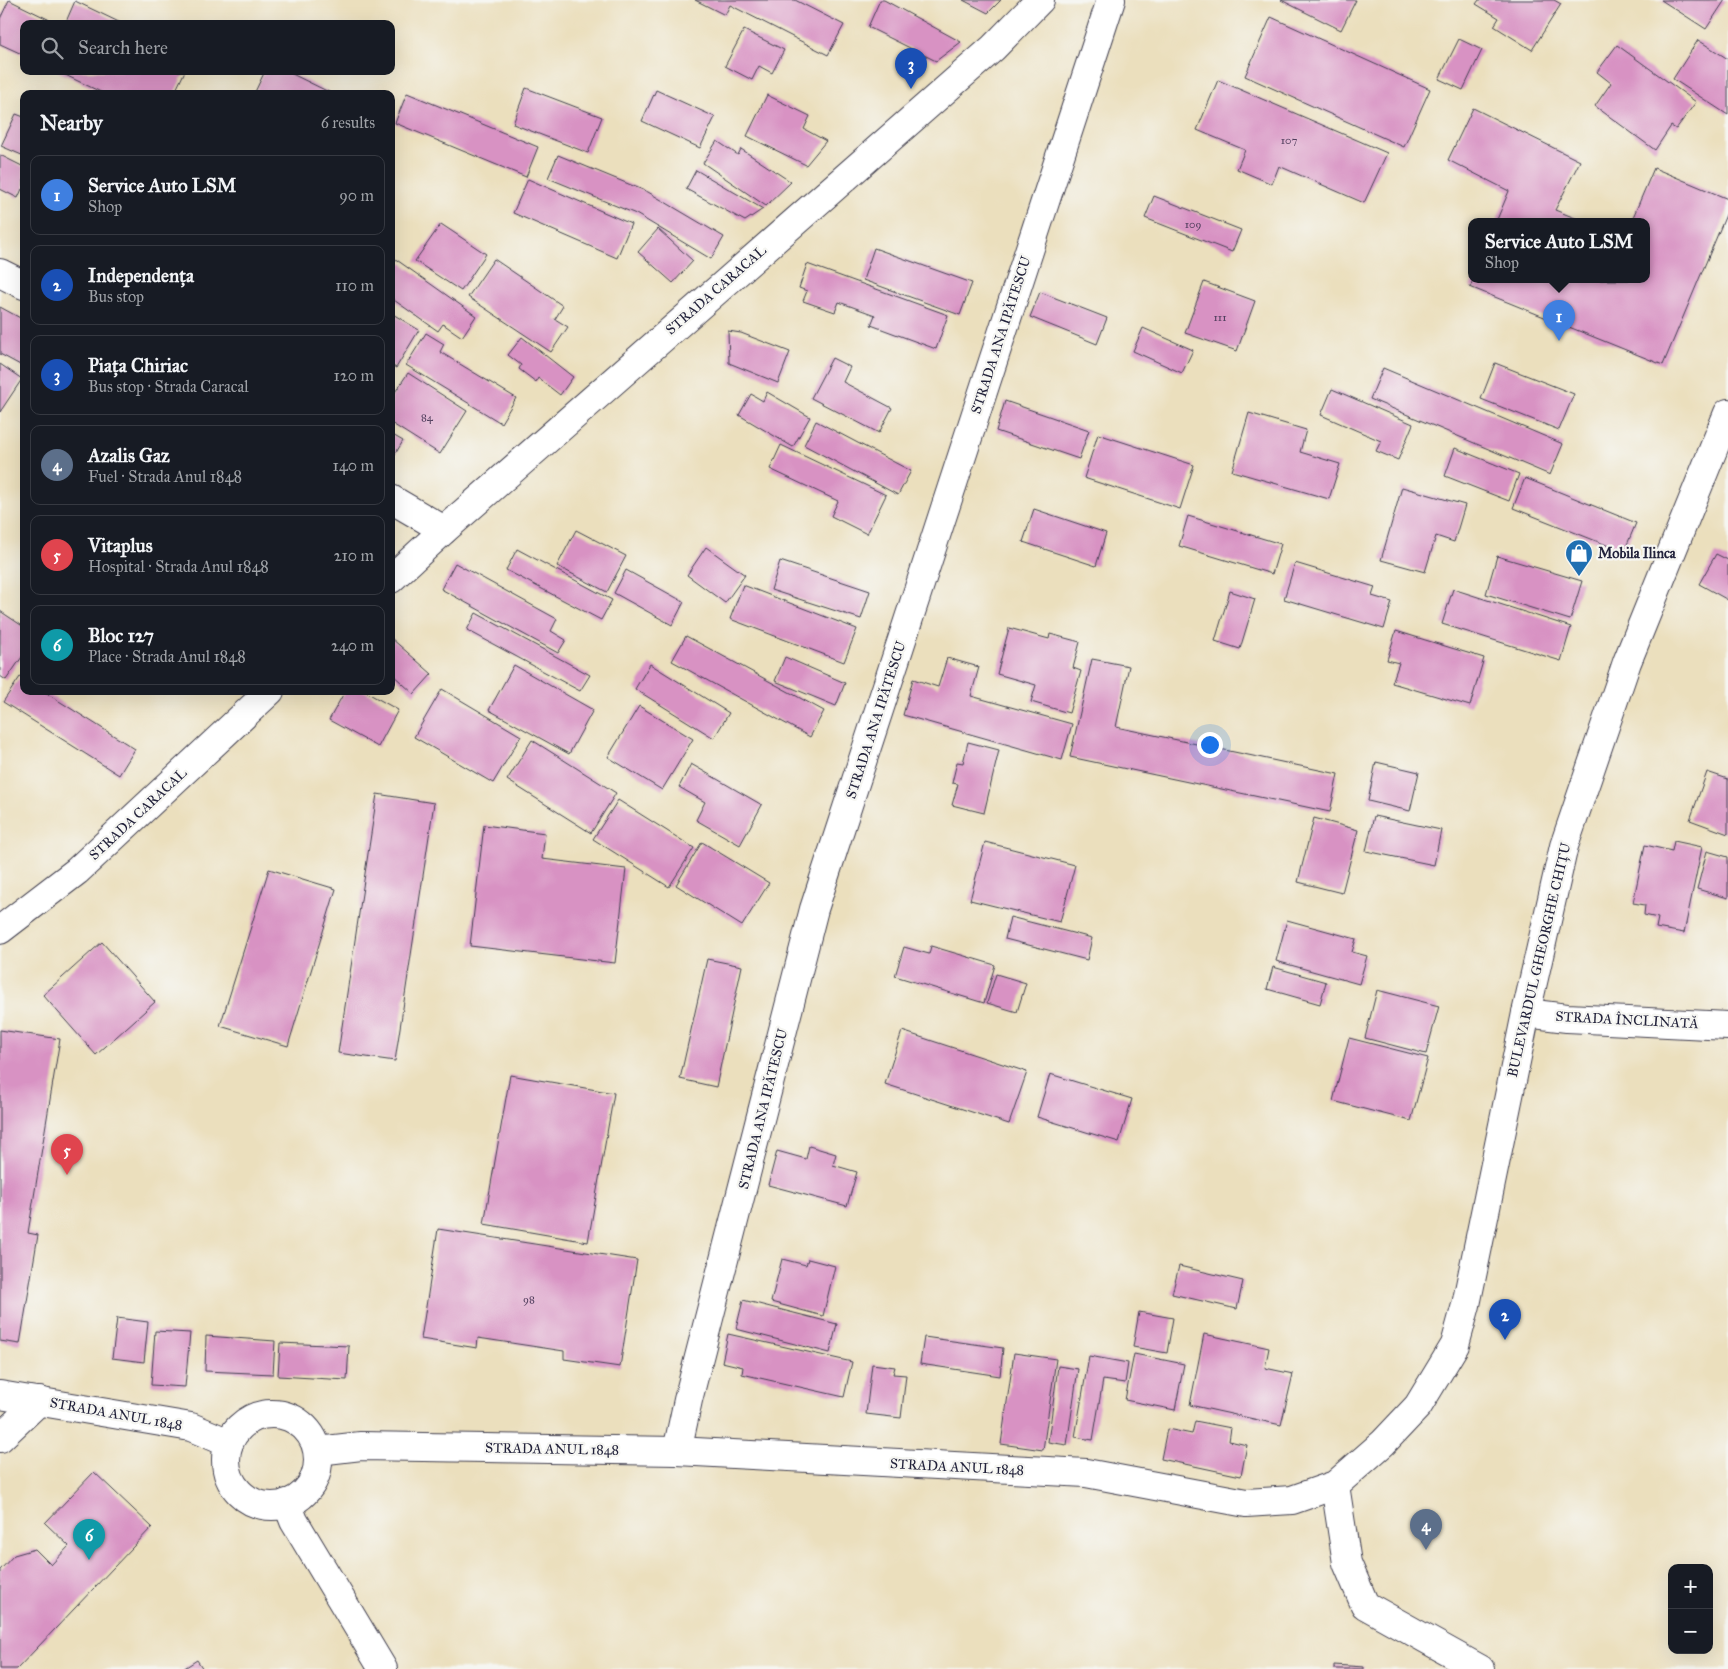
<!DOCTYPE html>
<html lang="en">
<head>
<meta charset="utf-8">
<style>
	body { margin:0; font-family:"IM FELL Great Primer",serif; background:#20242c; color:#f1f3f6 }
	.controls { position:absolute; right:15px; bottom:15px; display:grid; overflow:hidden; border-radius:10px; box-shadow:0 5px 20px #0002 }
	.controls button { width:45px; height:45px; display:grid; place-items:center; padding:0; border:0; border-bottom:1px solid #363941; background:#171b24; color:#f1f3f6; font:25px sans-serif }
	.you { position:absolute; left:1209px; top:744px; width:18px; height:18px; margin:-12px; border:4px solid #fff; border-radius:50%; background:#1a73e8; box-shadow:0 0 0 8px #1a73e833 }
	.badge { display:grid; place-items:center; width:32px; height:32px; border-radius:50%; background:#0b8043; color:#fff; font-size:16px; font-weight:700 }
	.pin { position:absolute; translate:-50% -41px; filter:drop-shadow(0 1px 2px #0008) }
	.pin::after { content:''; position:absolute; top:26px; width:18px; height:15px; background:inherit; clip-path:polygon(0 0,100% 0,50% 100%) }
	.popup { position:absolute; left:1468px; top:218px; width:182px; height:65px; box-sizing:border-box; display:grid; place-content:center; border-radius:10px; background:#171b24; filter:drop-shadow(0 1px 4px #0005); font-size:16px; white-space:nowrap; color:#9ea1a6 }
	.popup b { font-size:19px; color:#f1f3f6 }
	.popup::after { content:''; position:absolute; left:50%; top:100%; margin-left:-10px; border:10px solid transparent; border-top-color:#171b24 }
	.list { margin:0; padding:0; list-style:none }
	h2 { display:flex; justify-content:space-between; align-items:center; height:65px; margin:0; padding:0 20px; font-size:21px }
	h2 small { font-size:16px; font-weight:400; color:#9ea1a6 }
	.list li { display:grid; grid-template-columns:32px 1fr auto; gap:15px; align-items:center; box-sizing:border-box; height:80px; margin:0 10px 10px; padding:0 10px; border:1px solid #363941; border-radius:10px }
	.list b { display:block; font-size:19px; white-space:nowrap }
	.list p { margin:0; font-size:16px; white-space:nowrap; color:#9ea1a6 }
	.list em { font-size:16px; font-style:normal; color:#9ea1a6 }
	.icon { flex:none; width:28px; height:28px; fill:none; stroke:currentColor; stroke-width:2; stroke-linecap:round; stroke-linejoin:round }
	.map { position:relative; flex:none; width:1728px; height:1669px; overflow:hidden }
	.search { position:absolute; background:#171b24; box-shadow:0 5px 20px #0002; left:20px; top:20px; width:375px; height:55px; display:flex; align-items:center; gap:12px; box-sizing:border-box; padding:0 18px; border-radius:10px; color:#9ea1a6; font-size:19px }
	.panel { position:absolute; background:#171b24; box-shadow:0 5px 20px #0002; left:20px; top:90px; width:375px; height:605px; border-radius:10px }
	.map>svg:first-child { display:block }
	.building { fill:#d892c3 }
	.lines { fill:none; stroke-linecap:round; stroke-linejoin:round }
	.minor-casing { stroke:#403e4e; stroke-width:30 }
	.tertiary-casing { stroke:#403e4e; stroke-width:30 }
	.secondary-casing { stroke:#403e4e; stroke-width:30 }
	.minor { stroke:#fff; stroke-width:28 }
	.tertiary { stroke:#fff; stroke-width:28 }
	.secondary { stroke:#fff; stroke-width:28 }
	.labels { text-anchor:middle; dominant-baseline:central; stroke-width:4.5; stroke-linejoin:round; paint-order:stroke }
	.number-label { font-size:11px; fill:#503e5d }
	.street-label { font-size:14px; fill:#22223b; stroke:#f6f6f2 }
	.poi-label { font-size:14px; font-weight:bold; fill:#22223b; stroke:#f6f6f2; text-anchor:start }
</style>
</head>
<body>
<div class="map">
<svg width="1728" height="1669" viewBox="0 0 1728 1669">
	<rect width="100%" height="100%" fill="#f6f6f2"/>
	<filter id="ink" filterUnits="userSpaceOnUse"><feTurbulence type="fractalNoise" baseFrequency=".02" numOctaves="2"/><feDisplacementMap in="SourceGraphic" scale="10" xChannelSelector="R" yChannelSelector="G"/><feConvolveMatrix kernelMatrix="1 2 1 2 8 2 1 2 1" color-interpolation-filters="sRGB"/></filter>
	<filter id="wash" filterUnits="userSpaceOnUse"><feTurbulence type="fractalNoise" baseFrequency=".0096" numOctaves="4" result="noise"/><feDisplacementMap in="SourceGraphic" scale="20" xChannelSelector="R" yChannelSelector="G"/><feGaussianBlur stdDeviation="1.12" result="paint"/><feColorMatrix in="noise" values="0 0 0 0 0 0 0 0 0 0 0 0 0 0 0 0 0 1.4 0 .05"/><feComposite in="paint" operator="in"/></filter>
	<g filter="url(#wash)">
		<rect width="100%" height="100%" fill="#ebdfbd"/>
		<g id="blocks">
			<g class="building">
				<polygon points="9,0 58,24 24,24 24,55 0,44 0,19"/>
				<polygon points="695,0 795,0 844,25 828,55 730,5 725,15"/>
				<polygon points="880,0 884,0 961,42 936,61 868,27"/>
				<polygon points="963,0 1001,0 988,13"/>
				<polygon points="1281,0 1356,0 1341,30"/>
				<polygon points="1479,0 1554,0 1561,4 1532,50 1494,26 1499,18 1476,4"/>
				<polygon points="1661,0 1725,0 1706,29"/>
				<polygon points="75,1 123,24 65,24"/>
				<polygon points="1271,17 1430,89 1404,147 1245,76"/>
				<polygon points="744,30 784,50 772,73 759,66 752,80 725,66"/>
				<polygon points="1459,39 1482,50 1463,90 1439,79"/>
				<polygon points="1698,40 1728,59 1728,115 1673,79"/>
				<polygon points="1617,45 1696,102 1676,129 1671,126 1655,150 1595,106 1611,83 1597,72"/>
				<polygon points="57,71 185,71 174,94 105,94"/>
				<polygon points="265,71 286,71 333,94 254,94"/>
				<polygon points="1218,80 1387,153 1364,203 1279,166 1272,184 1237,169 1245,150 1197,130"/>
				<polygon points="526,88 602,117 588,153 513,124"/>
				<polygon points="656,90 715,117 700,148 642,121"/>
				<polygon points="407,93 538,147 526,177 395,123"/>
				<polygon points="767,95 810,116 804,129 826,141 806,165 747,136"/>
				<polygon points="1473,108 1580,161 1555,210 1585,222 1496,222 1509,191 1448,160"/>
				<polygon points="16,114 24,117 24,156 1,146"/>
				<polygon points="717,141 738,155 741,149 791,182 766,206 703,163"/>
				<polygon points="0,155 24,167 24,190 22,189 18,198 0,189"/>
				<polygon points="558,155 648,192 724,237 711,259 636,214 548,178"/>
				<polygon points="1654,168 1728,199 1728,210 1663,365 1470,287 1473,280 1646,280 1646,222 1631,222"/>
				<polygon points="696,170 763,209 745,221 686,189"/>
				<polygon points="528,179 631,224 617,258 513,213"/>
				<polygon points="1154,196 1241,230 1232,252 1145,218"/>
				<polygon points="441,224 486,254 461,291 415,261"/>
				<polygon points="658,229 693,261 673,283 638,252"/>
				<polygon points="874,248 972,283 960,315 863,280"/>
				<polygon points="394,258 476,316 462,337 443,324 438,331 391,298 391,262"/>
				<polygon points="494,259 563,306 555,319 568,327 551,352 468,297"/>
				<polygon points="807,264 948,315 936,349 871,325 875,315 839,302 835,312 803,301 807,291 799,288"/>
				<polygon points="1204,282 1255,301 1237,351 1185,333"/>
				<polygon points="1040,292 1107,318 1097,344 1030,317"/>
				<polygon points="0,307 24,320 24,367 0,354"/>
				<polygon points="391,313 419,330 396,368 391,365"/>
				<polygon points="1143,328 1193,350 1182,373 1133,351"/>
				<polygon points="728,331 741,333 790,352 778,383 729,363"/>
				<polygon points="426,333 444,344 440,352 516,398 501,423 406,365"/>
				<polygon points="522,337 573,377 560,395 538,378 536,382 519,369 521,365 508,355"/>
				<polygon points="832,358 850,367 843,382 892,408 879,433 811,398"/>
				<polygon points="1495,363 1574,394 1559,430 1481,399"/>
				<polygon points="0,364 22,379 0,412"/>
				<polygon points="1383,368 1563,444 1550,475 1370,399"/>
				<polygon points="408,373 467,411 440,454 391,423 391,398"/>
				<polygon points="1332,389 1413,424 1398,460 1376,451 1381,441 1321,415"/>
				<polygon points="767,392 810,417 793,447 739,415 751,394 763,401"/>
				<polygon points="1005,401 1089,430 1079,459 996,431"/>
				<polygon points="1249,413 1306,430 1300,452 1340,464 1329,499 1232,471"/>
				<polygon points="816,421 911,471 898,495 804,445"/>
				<polygon points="391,434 403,441 391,461"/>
				<polygon points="1098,434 1194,465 1180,509 1084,478"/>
				<polygon points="781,445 886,495 867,534 831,516 838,501 770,469"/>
				<polygon points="1455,448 1519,474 1509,501 1445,476"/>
				<polygon points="1525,478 1636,523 1624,552 1513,508"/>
				<polygon points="1402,487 1465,505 1454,542 1436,536 1425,572 1381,560"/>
				<polygon points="1034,509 1106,533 1096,566 1023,542"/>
				<polygon points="1188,516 1281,544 1272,574 1179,546"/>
				<polygon points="576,530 626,556 607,592 557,566"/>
				<polygon points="706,547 745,575 725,603 687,575"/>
				<polygon points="517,549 612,600 601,620 506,570"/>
				<polygon points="1716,554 1728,560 1728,600 1699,584"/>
				<polygon points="1497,556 1582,581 1570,620 1486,594"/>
				<polygon points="780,561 870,591 861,619 771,590"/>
				<polygon points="455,563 557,619 551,631 566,640 558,653 441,589"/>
				<polygon points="1295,563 1375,587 1372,596 1392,602 1384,629 1284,599"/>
				<polygon points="626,570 684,602 672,625 614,593"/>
				<polygon points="743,585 857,629 844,662 730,619"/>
				<polygon points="1453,589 1571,627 1561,661 1442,624"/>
				<polygon points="1230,591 1255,599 1240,649 1215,641"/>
				<polygon points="0,611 24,627 24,654 6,680 0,676"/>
				<polygon points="476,613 590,675 580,691 467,630"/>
				<polygon points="1009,628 1049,639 1050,634 1080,642 1073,668 1081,671 1069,713 1031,702 1036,685 997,674"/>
				<polygon points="1396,631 1484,658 1470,706 1392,683 1399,663 1387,660"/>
				<polygon points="686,636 824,711 810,737 672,661"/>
				<polygon points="391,638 432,674 414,694 391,673"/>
				<polygon points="785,657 845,683 836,706 775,681"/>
				<polygon points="947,658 979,667 971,696 1072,724 1062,760 903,715 913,679 938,687"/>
				<polygon points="1092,659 1129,666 1116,727 1338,774 1330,812 1070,757"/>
				<polygon points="650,664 729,713 714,738 635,689"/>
				<polygon points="514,665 593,710 569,754 489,710"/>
				<polygon points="20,677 24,679 24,691 43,691 135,749 119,775 3,702"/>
				<polygon points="442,689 521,736 493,783 414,737"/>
				<polygon points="345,691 364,691 398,710 378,747 329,720"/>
				<polygon points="639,706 693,739 662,790 608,757"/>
				<polygon points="532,740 616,793 591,833 507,780"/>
				<polygon points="968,742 999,750 984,813 952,805 958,784 952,783 957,762 963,763"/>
				<polygon points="1376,762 1419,772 1410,811 1368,801"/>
				<polygon points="691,764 762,805 740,845 696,820 705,802 679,787"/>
				<polygon points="1707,772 1728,779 1728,834 1690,820"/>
				<polygon points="377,794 434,803 395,1061 338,1053"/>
				<polygon points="618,800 694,848 669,887 593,839"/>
				<polygon points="1374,816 1441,830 1434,865 1366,851"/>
				<polygon points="1314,818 1358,830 1342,893 1298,882"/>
				<polygon points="484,825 545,833 542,859 626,869 615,963 470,946"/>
				<polygon points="1674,841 1702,847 1684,933 1656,928 1658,918 1644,915 1645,905 1633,903 1645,845 1672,851"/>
				<polygon points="702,842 769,883 742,926 676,885"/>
				<polygon points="985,842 1075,865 1060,922 970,900"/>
				<polygon points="1707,851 1728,857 1728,898 1697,889"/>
				<polygon points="269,869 336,889 288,1046 220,1026"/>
				<polygon points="1010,917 1092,938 1087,960 1005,939"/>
				<polygon points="1287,920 1356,939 1352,952 1367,956 1359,984 1276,961"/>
				<polygon points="102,942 155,1002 96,1055 43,995"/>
				<polygon points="931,946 995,965 984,1003 895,976 904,947 929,954"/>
				<polygon points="707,959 742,966 716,1087 680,1079"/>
				<polygon points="1273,967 1326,982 1320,1004 1267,989"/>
				<polygon points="996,974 1026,983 1017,1012 987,1003"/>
				<polygon points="1377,990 1439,1006 1426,1054 1365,1038"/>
				<polygon points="0,1030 60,1039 28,1233 38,1235 20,1344 0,1341"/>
				<polygon points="902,1031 1027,1072 1009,1124 885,1084"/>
				<polygon points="1349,1038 1428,1058 1411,1121 1333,1101"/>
				<polygon points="1050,1074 1132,1099 1119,1142 1037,1117"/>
				<polygon points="510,1075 614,1093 588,1242 484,1224"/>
				<polygon points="809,1146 836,1154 833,1165 857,1172 847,1206 768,1185 777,1151 806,1159"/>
				<polygon points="438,1229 637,1260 620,1367 564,1359 564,1351 478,1338 477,1348 421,1339"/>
				<polygon points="782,1259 806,1265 808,1259 835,1266 823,1316 771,1302"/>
				<polygon points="1179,1266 1243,1281 1237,1309 1172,1294"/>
				<polygon points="743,1300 837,1324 830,1353 736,1329"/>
				<polygon points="1139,1312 1173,1318 1167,1353 1133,1347"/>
				<polygon points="117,1318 148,1322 144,1362 112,1358"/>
				<polygon points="155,1331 190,1333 185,1387 151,1385"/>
				<polygon points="728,1334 852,1362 844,1397 742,1374 743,1367 722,1362"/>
				<polygon points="1204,1334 1269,1348 1265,1368 1293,1374 1281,1425 1190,1405"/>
				<polygon points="206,1336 275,1341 273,1374 205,1371"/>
				<polygon points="924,1337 1003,1348 1000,1376 920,1364"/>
				<polygon points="280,1343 349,1346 347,1380 278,1376"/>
				<polygon points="1014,1353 1056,1359 1043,1450 1001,1444"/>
				<polygon points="1134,1354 1184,1364 1175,1410 1125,1400"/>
				<polygon points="1089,1356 1128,1363 1125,1383 1103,1380 1093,1440 1075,1437"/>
				<polygon points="872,1364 895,1367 893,1374 906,1375 901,1418 866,1414"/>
				<polygon points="1058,1366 1078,1369 1067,1445 1048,1442"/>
				<polygon points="1195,1421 1231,1428 1229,1441 1247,1445 1241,1476 1161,1459 1167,1429 1192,1434"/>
				<polygon points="94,1472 152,1527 17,1669 0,1669 0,1570 14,1555 35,1549 51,1565 69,1546 45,1523"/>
				<polygon points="197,1660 203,1669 183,1669"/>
				<polygon points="1334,1665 1364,1667 1364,1669 1334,1669"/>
			</g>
		</g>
	</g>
	<g filter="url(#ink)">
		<use href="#blocks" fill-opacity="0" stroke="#403e4e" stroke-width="1"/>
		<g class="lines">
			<g class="minor-casing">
				<g id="minor">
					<polyline points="0,273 24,285"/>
					<polyline points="391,499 444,530"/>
					<polyline points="1526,1013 1567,1018 1728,1026"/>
					<polyline points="0,1438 39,1401"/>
					<polyline points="677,1451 688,1400 814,909 1111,0"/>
					<polyline points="1335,1485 1347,1563 1365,1605 1480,1669"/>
				</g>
			</g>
			<g class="tertiary-casing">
				<polyline id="tertiary" points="287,1503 294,1521 383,1669"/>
			</g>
			<g class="secondary-casing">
				<g id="secondary">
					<polyline points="391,579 444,530 993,48 1040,0"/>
					<polyline points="0,930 77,871 270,691"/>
					<polyline points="0,1395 191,1427 229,1443"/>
					<circle cx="272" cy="1460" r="46"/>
					<polyline points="318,1451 361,1446 677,1451 1086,1473 1246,1503 1292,1500 1335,1485 1383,1443 1418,1406 1455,1345 1466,1305 1526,1013 1564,846 1627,662 1728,413"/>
				</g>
			</g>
			<use href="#minor" class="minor"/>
			<use href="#tertiary" class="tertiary"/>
			<use href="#secondary" class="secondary"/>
		</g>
	</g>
	<defs>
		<g id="shop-pin" transform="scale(1.4375)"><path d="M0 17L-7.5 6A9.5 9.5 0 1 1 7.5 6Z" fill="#1f6fb2" stroke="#f6f6f2"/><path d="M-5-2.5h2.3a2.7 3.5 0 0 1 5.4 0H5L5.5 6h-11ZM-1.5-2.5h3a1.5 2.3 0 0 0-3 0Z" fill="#fff"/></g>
	</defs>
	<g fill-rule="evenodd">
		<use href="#shop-pin" x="1579" y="553"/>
	</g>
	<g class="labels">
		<g class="number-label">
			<text x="1289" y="140">107</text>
			<text x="1193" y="224">109</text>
			<text x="1220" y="317">111</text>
			<text x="427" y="417">84</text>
			<text x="529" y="1299">98</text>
		</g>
		<g class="street-label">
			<text transform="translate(716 290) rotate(-41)">STRADA CARACAL</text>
			<text transform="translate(1001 335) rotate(-72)">STRADA ANA IPĂTESCU</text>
			<text transform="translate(876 720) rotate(-72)">STRADA ANA IPĂTESCU</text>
			<text transform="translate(138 814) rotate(-43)">STRADA CARACAL</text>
			<text transform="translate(1539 960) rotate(-77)">BULEVARDUL GHEORGHE CHIȚU</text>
			<text transform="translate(1627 1020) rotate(3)">STRADA ÎNCLINATĂ</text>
			<text transform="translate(763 1109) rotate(-76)">STRADA ANA IPĂTESCU</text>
			<text transform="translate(116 1414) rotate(10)">STRADA ANUL 1848</text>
			<text transform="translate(552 1449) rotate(1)">STRADA ANUL 1848</text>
			<text transform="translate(957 1467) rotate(3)">STRADA ANUL 1848</text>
		</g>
		<g class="poi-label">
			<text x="1598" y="553">Mobila Ilinca</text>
		</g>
	</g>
</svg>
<div class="controls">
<button>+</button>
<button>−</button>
</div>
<div class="you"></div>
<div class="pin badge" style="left:1559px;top:341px;background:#3f7fe0">1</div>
<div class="popup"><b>Service Auto LSM</b>Shop</div>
<div class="pin badge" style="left:1505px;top:1340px;background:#1a4fb4">2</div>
<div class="pin badge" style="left:911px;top:89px;background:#1a4fb4">3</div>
<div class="pin badge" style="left:1426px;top:1550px;background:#5c6f8a">4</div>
<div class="pin badge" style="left:67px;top:1175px;background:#e0444e">5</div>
<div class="pin badge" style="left:89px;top:1560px;background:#0f9aa8">6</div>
<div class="search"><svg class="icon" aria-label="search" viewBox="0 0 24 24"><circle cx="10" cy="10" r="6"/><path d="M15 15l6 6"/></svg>Search here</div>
<section class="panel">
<h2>Nearby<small>6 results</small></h2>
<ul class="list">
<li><span class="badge" style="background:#3f7fe0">1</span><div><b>Service Auto LSM</b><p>Shop</p></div><em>90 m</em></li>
<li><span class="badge" style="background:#1a4fb4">2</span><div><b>Independența</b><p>Bus stop</p></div><em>110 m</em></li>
<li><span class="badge" style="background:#1a4fb4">3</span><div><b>Piața Chiriac</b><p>Bus stop · Strada Caracal</p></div><em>120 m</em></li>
<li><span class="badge" style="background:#5c6f8a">4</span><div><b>Azalis Gaz</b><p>Fuel · Strada Anul 1848</p></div><em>140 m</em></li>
<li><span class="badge" style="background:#e0444e">5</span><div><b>Vitaplus</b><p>Hospital · Strada Anul 1848</p></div><em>210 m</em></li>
<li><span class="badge" style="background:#0f9aa8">6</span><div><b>Bloc 127</b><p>Place · Strada Anul 1848</p></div><em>240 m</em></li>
</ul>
</section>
</div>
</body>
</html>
